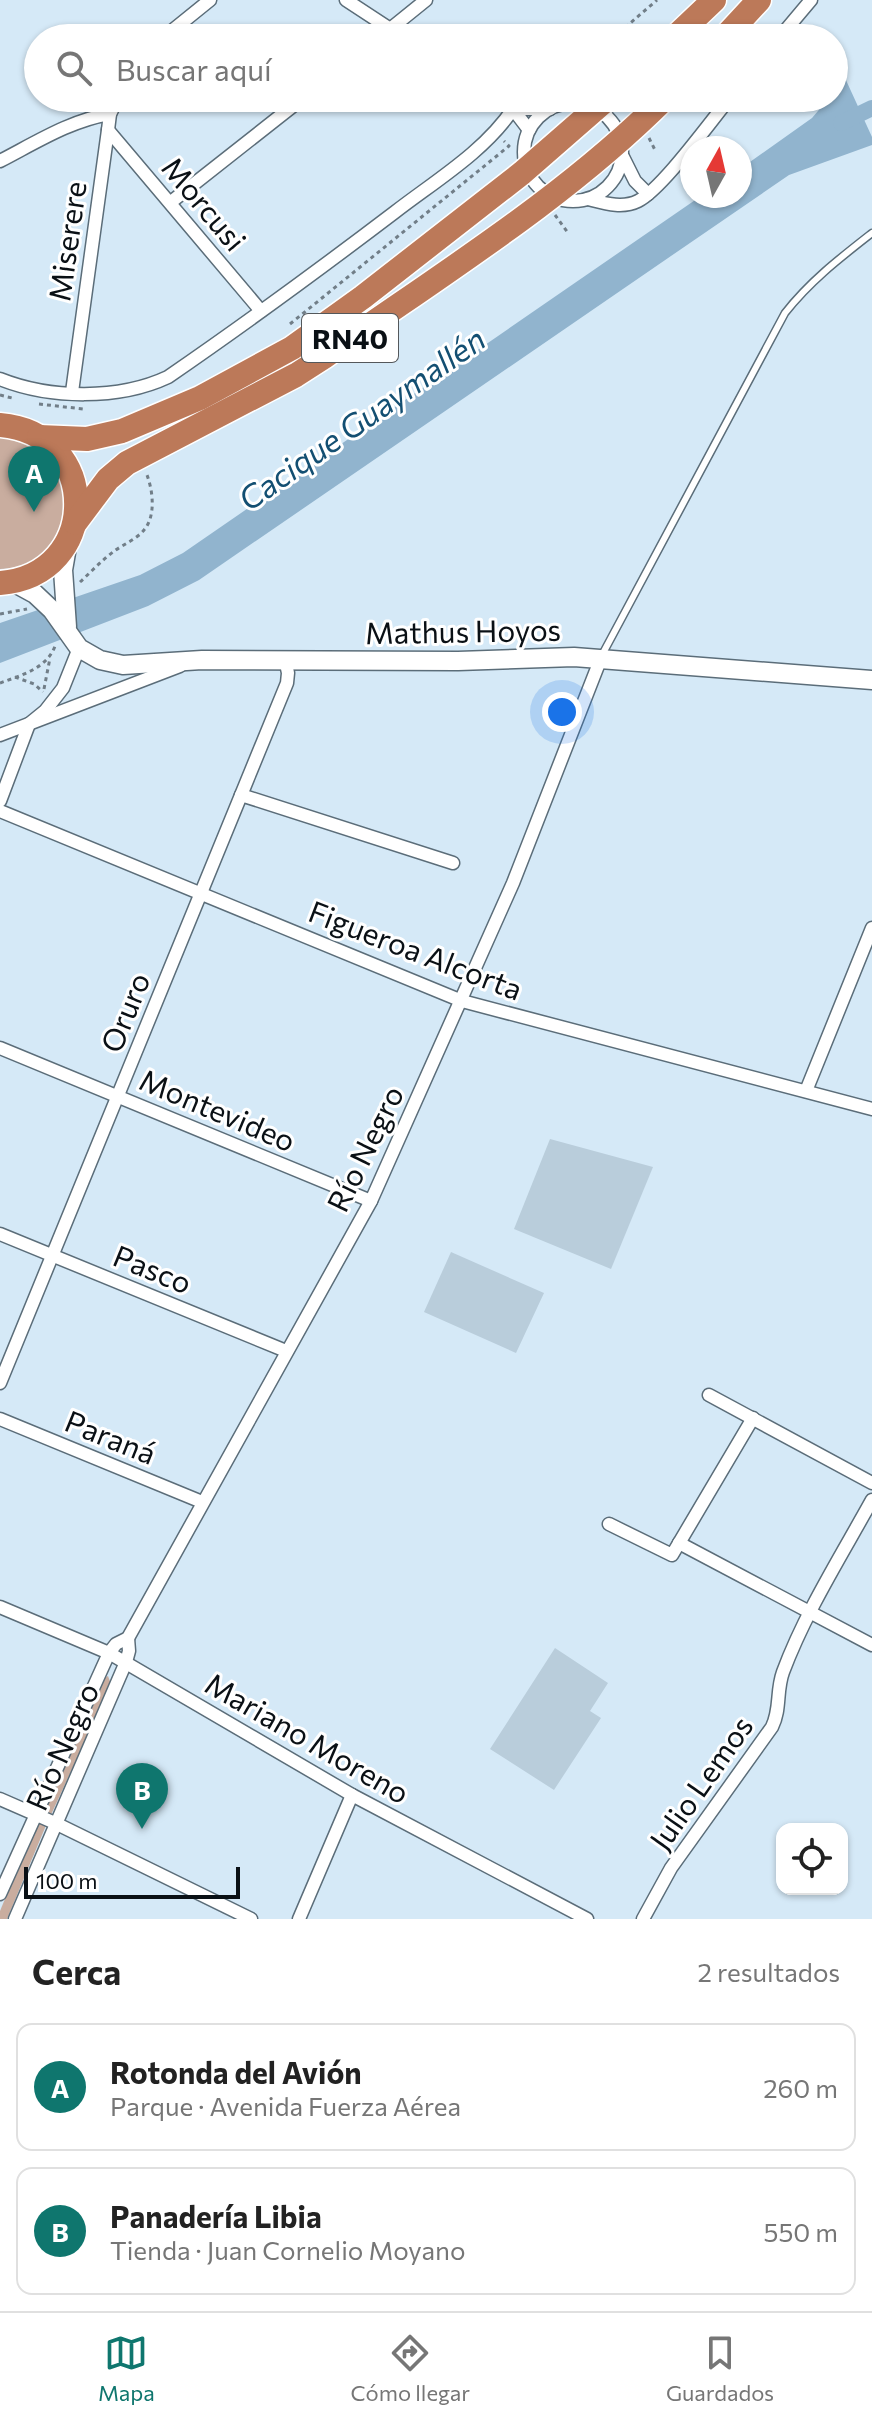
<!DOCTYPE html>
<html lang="es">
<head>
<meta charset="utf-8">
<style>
	body { margin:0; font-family:Commissioner,sans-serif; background:#f2f2f2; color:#222 }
	.controls { position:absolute; right:24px; bottom:24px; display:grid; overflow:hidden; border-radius:16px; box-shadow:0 2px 6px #0004 }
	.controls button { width:72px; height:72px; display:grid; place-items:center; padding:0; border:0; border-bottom:2px solid #e0e0e0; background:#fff; color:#222; font:40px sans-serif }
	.compass { position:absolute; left:680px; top:136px; width:72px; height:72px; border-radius:50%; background:#fff; box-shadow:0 2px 6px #0004; rotate:8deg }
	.scale { position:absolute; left:24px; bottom:20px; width:216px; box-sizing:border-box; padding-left:8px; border:4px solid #0a1015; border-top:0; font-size:22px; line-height:28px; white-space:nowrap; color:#0a1015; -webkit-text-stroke:6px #fff; paint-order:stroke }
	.you { position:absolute; left:562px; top:712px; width:28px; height:28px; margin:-20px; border:6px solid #fff; border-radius:50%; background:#1a73e8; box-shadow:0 0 0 12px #1a73e833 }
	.badge { display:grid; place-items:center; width:52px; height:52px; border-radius:50%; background:#0f766e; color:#fff; font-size:26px; font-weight:700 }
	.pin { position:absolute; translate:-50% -66px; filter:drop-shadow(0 2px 4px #0008) }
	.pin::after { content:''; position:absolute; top:42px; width:28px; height:24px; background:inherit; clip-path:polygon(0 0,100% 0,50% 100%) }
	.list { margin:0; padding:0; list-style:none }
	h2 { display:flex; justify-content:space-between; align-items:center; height:104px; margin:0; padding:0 32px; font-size:34px }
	h2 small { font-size:26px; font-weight:400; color:#767676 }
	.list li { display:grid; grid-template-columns:52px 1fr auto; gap:24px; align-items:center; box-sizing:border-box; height:128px; margin:0 16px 16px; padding:0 16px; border:2px solid #e0e0e0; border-radius:16px }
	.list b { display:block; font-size:30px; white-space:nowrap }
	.list p { margin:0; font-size:26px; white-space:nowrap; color:#767676 }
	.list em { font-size:26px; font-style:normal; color:#767676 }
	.icon { flex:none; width:44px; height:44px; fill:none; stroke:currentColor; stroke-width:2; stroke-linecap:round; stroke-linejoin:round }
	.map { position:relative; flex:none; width:872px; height:1919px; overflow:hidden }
	.search { position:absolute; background:#fff; box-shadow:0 2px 6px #0004; left:24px; right:24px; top:24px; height:88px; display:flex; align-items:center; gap:20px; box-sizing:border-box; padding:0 28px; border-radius:44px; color:#767676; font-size:30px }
	.sheet { height:392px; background:#fff }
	nav { display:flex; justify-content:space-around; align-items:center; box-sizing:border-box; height:112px; border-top:2px solid #e0e0e0; background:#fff; font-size:22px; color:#767676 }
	nav a { display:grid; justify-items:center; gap:4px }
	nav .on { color:#0f766e }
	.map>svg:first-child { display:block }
	.green { fill:#c9ad9f }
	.water { fill:#91b4ce }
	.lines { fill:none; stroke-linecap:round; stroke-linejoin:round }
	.canal { stroke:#91b4ce; stroke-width:16 }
	.building { fill:#b9cddb }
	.lane-casing { stroke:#5b6d79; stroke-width:9 }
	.street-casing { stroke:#5b6d79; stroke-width:15 }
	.secondary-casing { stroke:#5b6d79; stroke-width:21 }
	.highway-casing { stroke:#fff; stroke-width:27 }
	.path { stroke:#717e88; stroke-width:3; stroke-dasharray:4 4; stroke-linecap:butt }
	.lane { stroke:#fff; stroke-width:6 }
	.street { stroke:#fff; stroke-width:12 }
	.secondary { stroke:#fff; stroke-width:18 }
	.highway { stroke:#bc7959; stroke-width:24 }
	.labels { text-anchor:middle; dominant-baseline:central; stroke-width:6; stroke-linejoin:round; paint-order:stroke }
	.shield { fill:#fff; stroke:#54585b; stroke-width:2 }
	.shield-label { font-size:28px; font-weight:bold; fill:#0a1015 }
	.street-label { font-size:30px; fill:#0a1015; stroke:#fff }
	.water-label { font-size:32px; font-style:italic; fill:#134f72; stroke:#fff }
</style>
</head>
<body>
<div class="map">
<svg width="872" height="1919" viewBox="0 0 872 1919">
	<rect width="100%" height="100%" fill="#d5e9f7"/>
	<g class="green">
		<path d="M0,433L12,434L54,456L71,500C56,541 50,568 0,569Z"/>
		<polygon points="108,1676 111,1684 50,1817 41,1814 101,1680"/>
		<polygon points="38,1819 47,1823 7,1919 0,1919 0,1911"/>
	</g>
	<polygon class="water" points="845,78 872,137 872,145 789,175 199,580 148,606 0,663 0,623 140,575 183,553 701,196 740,196 740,169 812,118 829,98 834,98 834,89"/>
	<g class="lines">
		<polyline class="canal" points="841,123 872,108"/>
	</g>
	<g class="building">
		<polygon points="550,1139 653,1167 611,1269 514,1229"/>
		<polygon points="451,1252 544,1293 516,1353 424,1312"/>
		<polygon points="555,1648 608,1683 590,1711 601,1718 554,1790 490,1749"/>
	</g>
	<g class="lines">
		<g class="lane-casing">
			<path id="lane" d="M602,655L785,313C810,281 840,258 872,233"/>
		</g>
		<g class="street-casing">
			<g id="street">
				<polyline points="346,0 404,38"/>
				<polyline points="163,38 210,0"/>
				<polyline points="379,38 426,0"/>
				<polyline points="779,38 811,0"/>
				<polyline points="496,98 513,109 529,130"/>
				<circle cx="573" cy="152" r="49"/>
				<polyline points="513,109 550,109"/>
				<polyline points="108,130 261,311"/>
				<polyline points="623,157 635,181 648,194"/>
				<path d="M0,161C35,143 71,120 110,114"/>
				<path d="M588,199C604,203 622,209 638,201C662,189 710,122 730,98"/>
				<polyline points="171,202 303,98"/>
				<path d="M0,379C50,399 119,400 168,377C245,324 320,269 395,212C435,181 484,152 513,109"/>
				<polyline points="72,392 108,130 110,114 118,98"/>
				<polyline points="0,735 180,666"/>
				<polyline points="241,795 453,863"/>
				<polyline points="0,801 29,724 45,711 63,688 79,648"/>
				<polyline points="0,811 462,1001 872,1109"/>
				<polyline points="0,1048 371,1201"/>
				<polyline points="806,1091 872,928"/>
				<polyline points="0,1234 286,1351"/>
				<polyline points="0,1383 287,683 288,673 285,659"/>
				<polyline points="709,1395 872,1483"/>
				<polyline points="0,1419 202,1502"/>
				<polyline points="609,1524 672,1555 753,1418"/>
				<polyline points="679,1543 872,1645"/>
				<polyline points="0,1607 109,1653 352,1795 587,1919"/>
				<polyline points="0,1799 55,1823 251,1919"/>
				<polyline points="0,1894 109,1653 116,1644 128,1638 371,1201 513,883 601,658"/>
				<polyline points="15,1919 126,1662 129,1651 128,1638"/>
				<polyline points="299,1919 352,1795"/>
				<path d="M643,1919L671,1868L772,1727C781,1709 776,1691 783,1672C805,1613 841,1556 872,1500"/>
			</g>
		</g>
		<g class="secondary-casing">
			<g id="secondary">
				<polyline points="67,547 63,570 67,627"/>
				<polyline points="13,582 35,594 52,610 79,648 100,660 123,665 202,660 458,661 574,657 872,680"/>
			</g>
		</g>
		<g class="highway-casing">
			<g id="highway">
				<polyline points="674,38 714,0"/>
				<polyline points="724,38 759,0"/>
				<path d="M0,425C101,433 102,575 0,583"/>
				<polyline points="39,437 87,439 122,431 200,398 292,348 363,297 522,173 608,98"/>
				<path d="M75,523L108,479L127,463L296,375L324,357C440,275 564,199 665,98"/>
			</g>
		</g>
		<g class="path">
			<polyline points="613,38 657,0"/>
			<polyline points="649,138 656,152"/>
			<polyline points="555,215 568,233"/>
			<polyline points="290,324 509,146 504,141"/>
			<polyline points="0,395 12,398"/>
			<polyline points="39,404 83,409"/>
			<path d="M80,582C91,572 101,561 113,552C122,545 137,539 144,530C156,516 153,491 147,475"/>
			<polyline points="0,614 27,609"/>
			<polyline points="15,677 34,684 43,692"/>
			<path d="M0,683C22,675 49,668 56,643"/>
			<polyline points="44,689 50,658"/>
		</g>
		<use href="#lane" class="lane"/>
		<use href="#street" class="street"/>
		<use href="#secondary" class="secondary"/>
		<use href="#highway" class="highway"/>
	</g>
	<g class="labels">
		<rect class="shield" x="302" y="314" width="96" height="48" rx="6"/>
		<g class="shield-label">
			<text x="350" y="338">RN40</text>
		</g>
		<g class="street-label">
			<text transform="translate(205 203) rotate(50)">Morcusi</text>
			<text transform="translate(66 241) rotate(-82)">Miserere</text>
			<text transform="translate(463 630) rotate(-1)">Mathus Hoyos</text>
			<text transform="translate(416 949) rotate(21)">Figueroa Alcorta</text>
			<text transform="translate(124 1012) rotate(-68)">Oruro</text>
			<text transform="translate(218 1109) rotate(23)">Montevideo</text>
			<text transform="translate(364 1148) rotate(-64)">Río Negro</text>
			<text transform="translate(153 1268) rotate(22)">Pasco</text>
			<text transform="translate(111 1436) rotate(22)">Paraná</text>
			<text transform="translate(308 1737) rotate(30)">Mariano Moreno</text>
			<text transform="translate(61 1746) rotate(-66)">Río Negro</text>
			<text transform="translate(700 1782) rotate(-55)">Julio Lemos</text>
		</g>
		<g class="water-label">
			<text transform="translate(361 418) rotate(-35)">Cacique Guaymallén</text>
		</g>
	</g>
</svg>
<div class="controls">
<button><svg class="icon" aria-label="locate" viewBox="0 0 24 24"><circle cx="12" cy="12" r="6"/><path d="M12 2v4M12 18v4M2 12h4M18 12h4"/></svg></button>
</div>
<svg class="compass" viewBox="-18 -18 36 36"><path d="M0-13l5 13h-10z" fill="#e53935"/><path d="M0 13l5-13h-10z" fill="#767676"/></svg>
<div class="scale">100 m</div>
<div class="you"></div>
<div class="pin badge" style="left:34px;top:512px">A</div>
<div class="pin badge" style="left:142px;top:1829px">B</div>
<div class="search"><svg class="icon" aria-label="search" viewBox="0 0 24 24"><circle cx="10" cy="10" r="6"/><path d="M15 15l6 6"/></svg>Buscar aquí</div>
</div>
<section class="sheet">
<h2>Cerca<small>2 resultados</small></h2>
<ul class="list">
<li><span class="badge">A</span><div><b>Rotonda del Avión</b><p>Parque · Avenida Fuerza Aérea</p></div><em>260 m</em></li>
<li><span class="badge">B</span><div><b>Panadería Libia</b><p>Tienda · Juan Cornelio Moyano</p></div><em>550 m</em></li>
</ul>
</section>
<nav>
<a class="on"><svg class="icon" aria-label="map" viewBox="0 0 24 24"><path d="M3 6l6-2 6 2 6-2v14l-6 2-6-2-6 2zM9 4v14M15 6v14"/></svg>Mapa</a>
<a><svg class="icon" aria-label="directions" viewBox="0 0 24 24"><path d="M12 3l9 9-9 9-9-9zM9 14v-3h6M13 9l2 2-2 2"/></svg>Cómo llegar</a>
<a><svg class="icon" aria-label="saved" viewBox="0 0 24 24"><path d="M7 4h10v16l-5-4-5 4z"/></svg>Guardados</a>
</nav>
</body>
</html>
